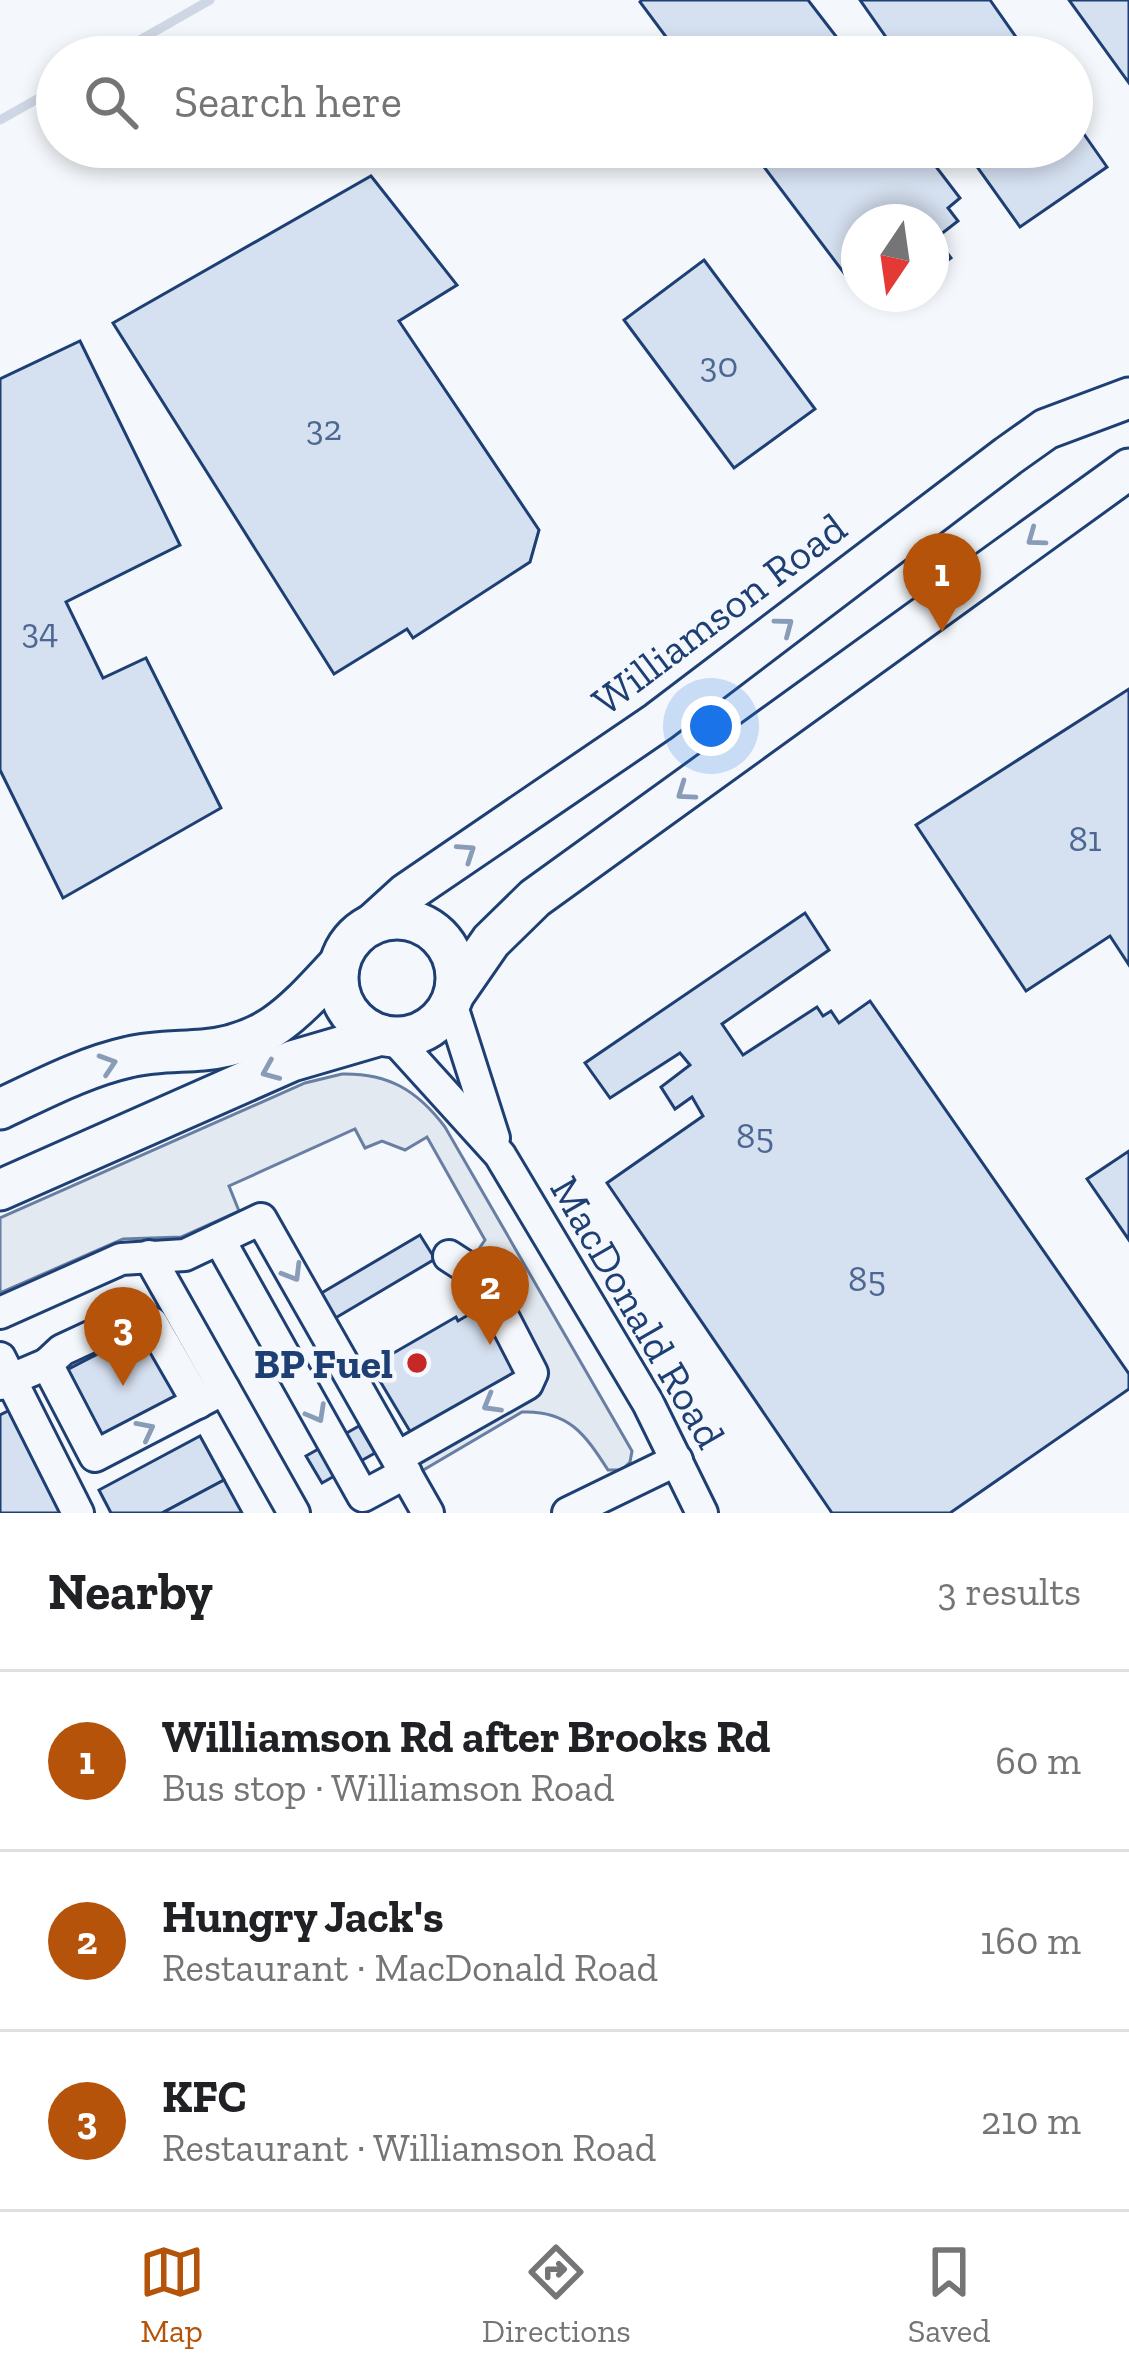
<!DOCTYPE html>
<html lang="en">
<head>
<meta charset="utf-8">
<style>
	body { margin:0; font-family:"Zilla Slab",serif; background:#f6f6f6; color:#202124 }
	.compass { position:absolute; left:841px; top:204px; width:108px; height:108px; border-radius:50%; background:#fff; box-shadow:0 6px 18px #0003; rotate:193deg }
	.you { position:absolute; left:711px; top:726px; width:42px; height:42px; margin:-30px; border:9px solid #fff; border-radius:50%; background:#1a73e8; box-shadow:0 0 0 18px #1a73e833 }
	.badge { display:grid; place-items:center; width:78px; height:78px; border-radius:50%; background:#b45309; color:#fff; font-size:39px; font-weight:700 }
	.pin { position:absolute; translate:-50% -99px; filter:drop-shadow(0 3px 6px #0008) }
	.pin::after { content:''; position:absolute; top:63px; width:42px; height:36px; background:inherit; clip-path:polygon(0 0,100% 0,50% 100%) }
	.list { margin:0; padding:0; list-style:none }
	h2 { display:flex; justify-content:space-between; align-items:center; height:156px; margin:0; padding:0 48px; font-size:51px }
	h2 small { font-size:39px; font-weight:400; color:#757577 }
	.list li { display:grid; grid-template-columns:78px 1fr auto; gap:36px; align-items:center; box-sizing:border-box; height:180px; padding:0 48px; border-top:3px solid #e0e0e0 }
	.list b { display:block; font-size:45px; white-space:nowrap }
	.list p { margin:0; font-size:39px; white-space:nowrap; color:#757577 }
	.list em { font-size:39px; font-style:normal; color:#757577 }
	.icon { flex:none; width:66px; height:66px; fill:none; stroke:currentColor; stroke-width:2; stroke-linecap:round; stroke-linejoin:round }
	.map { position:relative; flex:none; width:1129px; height:1513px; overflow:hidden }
	.search { position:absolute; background:#fff; box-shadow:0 6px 18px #0003; left:36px; right:36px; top:36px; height:132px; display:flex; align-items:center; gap:30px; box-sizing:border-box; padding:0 42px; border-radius:66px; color:#757577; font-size:45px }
	.sheet { height:696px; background:#fff }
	nav { display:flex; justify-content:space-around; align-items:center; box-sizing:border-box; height:168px; border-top:3px solid #e0e0e0; background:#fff; font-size:33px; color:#757577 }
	nav a { display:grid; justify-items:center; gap:6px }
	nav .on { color:#b45309 }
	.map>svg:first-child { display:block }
	.green { fill:#e3e9f0; stroke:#687fa3; stroke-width:3 }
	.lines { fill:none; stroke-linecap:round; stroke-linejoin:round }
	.stream { stroke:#cfd7e4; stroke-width:9 }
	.building { fill:#d5e0f0; stroke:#1d3f73; stroke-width:3 }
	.minor-casing { stroke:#1d3f73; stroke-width:36 }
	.major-casing { stroke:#1d3f73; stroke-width:45 }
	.minor { stroke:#f4f7fb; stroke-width:30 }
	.major { stroke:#f4f7fb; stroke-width:39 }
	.oneway { stroke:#889bb7 }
	.poi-dot { fill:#c62828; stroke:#f4f7fb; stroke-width:4.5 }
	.labels { text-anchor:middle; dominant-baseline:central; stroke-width:9; stroke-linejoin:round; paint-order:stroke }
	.number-label { font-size:36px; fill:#4b6792 }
	.street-label { font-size:42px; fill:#1d3f73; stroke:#f4f7fb }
	.poi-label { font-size:42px; font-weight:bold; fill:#1d3f73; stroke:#f4f7fb; text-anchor:end }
</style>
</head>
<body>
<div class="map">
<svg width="1129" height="1513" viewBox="0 0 1129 1513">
	<rect width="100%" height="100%" fill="#f4f7fb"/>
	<path class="green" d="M342,1074C388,1073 417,1090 445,1127L632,1451L630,1462L622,1470H608C585,1434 568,1410 522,1412L420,1472L415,1464L538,1389L547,1379L472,1259L485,1240L427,1137L405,1150L382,1141L365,1148L355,1129L229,1186L239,1211L181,1237L123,1239L0,1293V1218L305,1083Z"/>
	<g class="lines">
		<g class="stream">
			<polyline points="110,57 210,0"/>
			<polyline points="0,120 57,88"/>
		</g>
	</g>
	<g class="building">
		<polygon points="642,0 808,0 852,57 681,57 640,2"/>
		<polygon points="860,0 990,0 1030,57 900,57"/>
		<polygon points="1069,0 1129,0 1129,83"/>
		<polygon points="1072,117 1107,167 1020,227 963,147 1072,147"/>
		<polygon points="749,147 921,147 960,198 948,208 958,221 936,238 951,258 931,272 931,222 859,222 859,275 850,281"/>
		<polygon points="371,176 457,285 399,321 539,530 530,562 413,638 407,629 334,674 113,323"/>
		<polygon points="704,260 815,409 734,468 624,320"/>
		<polygon points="80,341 180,545 66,602 103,678 146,658 221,808 63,898 0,770 0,379"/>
		<polygon points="1129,689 1129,965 1110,936 1026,991 916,825"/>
		<polygon points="805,913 829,950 722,1024 743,1055 817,1007 823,1016 831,1011 839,1023 870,1001 1129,1374 1129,1389 950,1513 832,1513 607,1183 703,1116 692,1097 675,1109 661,1087 690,1065 680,1053 610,1098 585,1063"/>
		<polygon points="1129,1151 1129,1240 1087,1179"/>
		<polygon points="420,1235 435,1259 327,1323 313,1298"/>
		<polygon points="485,1305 520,1376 414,1438 371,1366 456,1317 458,1321"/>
		<polygon points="142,1331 180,1402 100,1445 61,1373"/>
		<polygon points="16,1407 68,1513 0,1513 0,1415"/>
		<polygon points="359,1426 375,1453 322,1483 306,1456"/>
		<polygon points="200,1436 224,1480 162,1513 111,1513 99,1490"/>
		<polygon points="224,1480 242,1513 162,1513"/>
	</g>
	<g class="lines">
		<g class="minor-casing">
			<g id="minor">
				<polyline points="451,1003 494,1138"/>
				<polyline points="393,1037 500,1155 648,1403 702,1513"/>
				<polyline points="219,1239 363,1496 406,1473"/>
				<polyline points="149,1256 294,1513"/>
				<polyline points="0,1313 121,1259 185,1255 261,1219 428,1513"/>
				<polyline points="0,1358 78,1513"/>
				<polyline points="47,1364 62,1350 131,1318 152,1323 198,1403"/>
				<polyline points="0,1384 47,1364 95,1456 224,1389"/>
				<polyline points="398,1457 527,1384 532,1373 483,1278 449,1256"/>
				<polyline points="568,1513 677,1460"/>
			</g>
		</g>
		<g class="major-casing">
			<g id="major">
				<circle cx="397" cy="978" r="59"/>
				<polyline points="374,923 407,893 658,722 1008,456 1046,429 1129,398"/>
				<polyline points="455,993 491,941 535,898 1129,469"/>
				<path d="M0,1109C41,1090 84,1067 129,1057C153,1051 178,1052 203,1050C269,1044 296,1010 339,964"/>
				<polyline points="0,1190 292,1061 381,1035"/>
			</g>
		</g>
		<use href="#minor" class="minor"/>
		<use href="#major" class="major"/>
	</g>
	<defs><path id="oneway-chevron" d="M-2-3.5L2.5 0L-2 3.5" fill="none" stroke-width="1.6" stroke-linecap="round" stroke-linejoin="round" transform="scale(3)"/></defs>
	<g class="oneway">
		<use href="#oneway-chevron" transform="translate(1035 538) rotate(144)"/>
		<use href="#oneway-chevron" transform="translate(785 626) rotate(-37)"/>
		<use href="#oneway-chevron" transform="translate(685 792) rotate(145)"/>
		<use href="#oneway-chevron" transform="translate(467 852) rotate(-34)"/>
		<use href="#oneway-chevron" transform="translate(108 1064) rotate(-18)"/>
		<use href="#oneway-chevron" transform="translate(270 1071) rotate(157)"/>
		<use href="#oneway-chevron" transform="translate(293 1273) rotate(59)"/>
		<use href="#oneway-chevron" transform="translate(491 1404) rotate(150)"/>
		<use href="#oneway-chevron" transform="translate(317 1414) rotate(61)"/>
		<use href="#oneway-chevron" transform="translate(146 1430) rotate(-27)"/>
	</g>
	<circle class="poi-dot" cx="417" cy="1363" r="12"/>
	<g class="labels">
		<g class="number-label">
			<text x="719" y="364">30</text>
			<text x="324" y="427">32</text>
			<text x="40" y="630">34</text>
			<text x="1085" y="838">81</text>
			<text x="755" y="1135">85</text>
			<text x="867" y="1278">85</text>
		</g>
		<g class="street-label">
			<text transform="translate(719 614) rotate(-37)">Williamson Road</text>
			<text transform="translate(638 1312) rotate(60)">MacDonald Road</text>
		</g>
		<g class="poi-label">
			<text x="393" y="1363">BP Fuel</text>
		</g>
	</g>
</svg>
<svg class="compass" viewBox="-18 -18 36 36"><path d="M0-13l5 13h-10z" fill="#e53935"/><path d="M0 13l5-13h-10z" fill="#757577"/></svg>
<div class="you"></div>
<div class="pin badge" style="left:942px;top:632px">1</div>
<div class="pin badge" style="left:490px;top:1345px">2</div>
<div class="pin badge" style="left:123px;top:1386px">3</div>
<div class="search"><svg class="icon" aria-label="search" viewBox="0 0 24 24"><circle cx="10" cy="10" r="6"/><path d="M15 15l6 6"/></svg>Search here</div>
</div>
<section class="sheet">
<h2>Nearby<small>3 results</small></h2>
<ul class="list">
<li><span class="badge">1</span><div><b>Williamson Rd after Brooks Rd</b><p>Bus stop · Williamson Road</p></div><em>60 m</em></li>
<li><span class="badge">2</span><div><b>Hungry Jack's</b><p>Restaurant · MacDonald Road</p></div><em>160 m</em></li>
<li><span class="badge">3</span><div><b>KFC</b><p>Restaurant · Williamson Road</p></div><em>210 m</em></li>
</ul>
</section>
<nav>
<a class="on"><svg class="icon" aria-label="map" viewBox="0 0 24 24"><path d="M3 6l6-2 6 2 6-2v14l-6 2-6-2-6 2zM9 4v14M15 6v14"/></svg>Map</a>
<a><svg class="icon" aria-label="directions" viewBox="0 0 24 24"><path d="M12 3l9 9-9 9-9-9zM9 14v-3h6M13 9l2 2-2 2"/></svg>Directions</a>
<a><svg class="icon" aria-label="saved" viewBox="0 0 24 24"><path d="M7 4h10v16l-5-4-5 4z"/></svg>Saved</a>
</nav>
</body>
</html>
